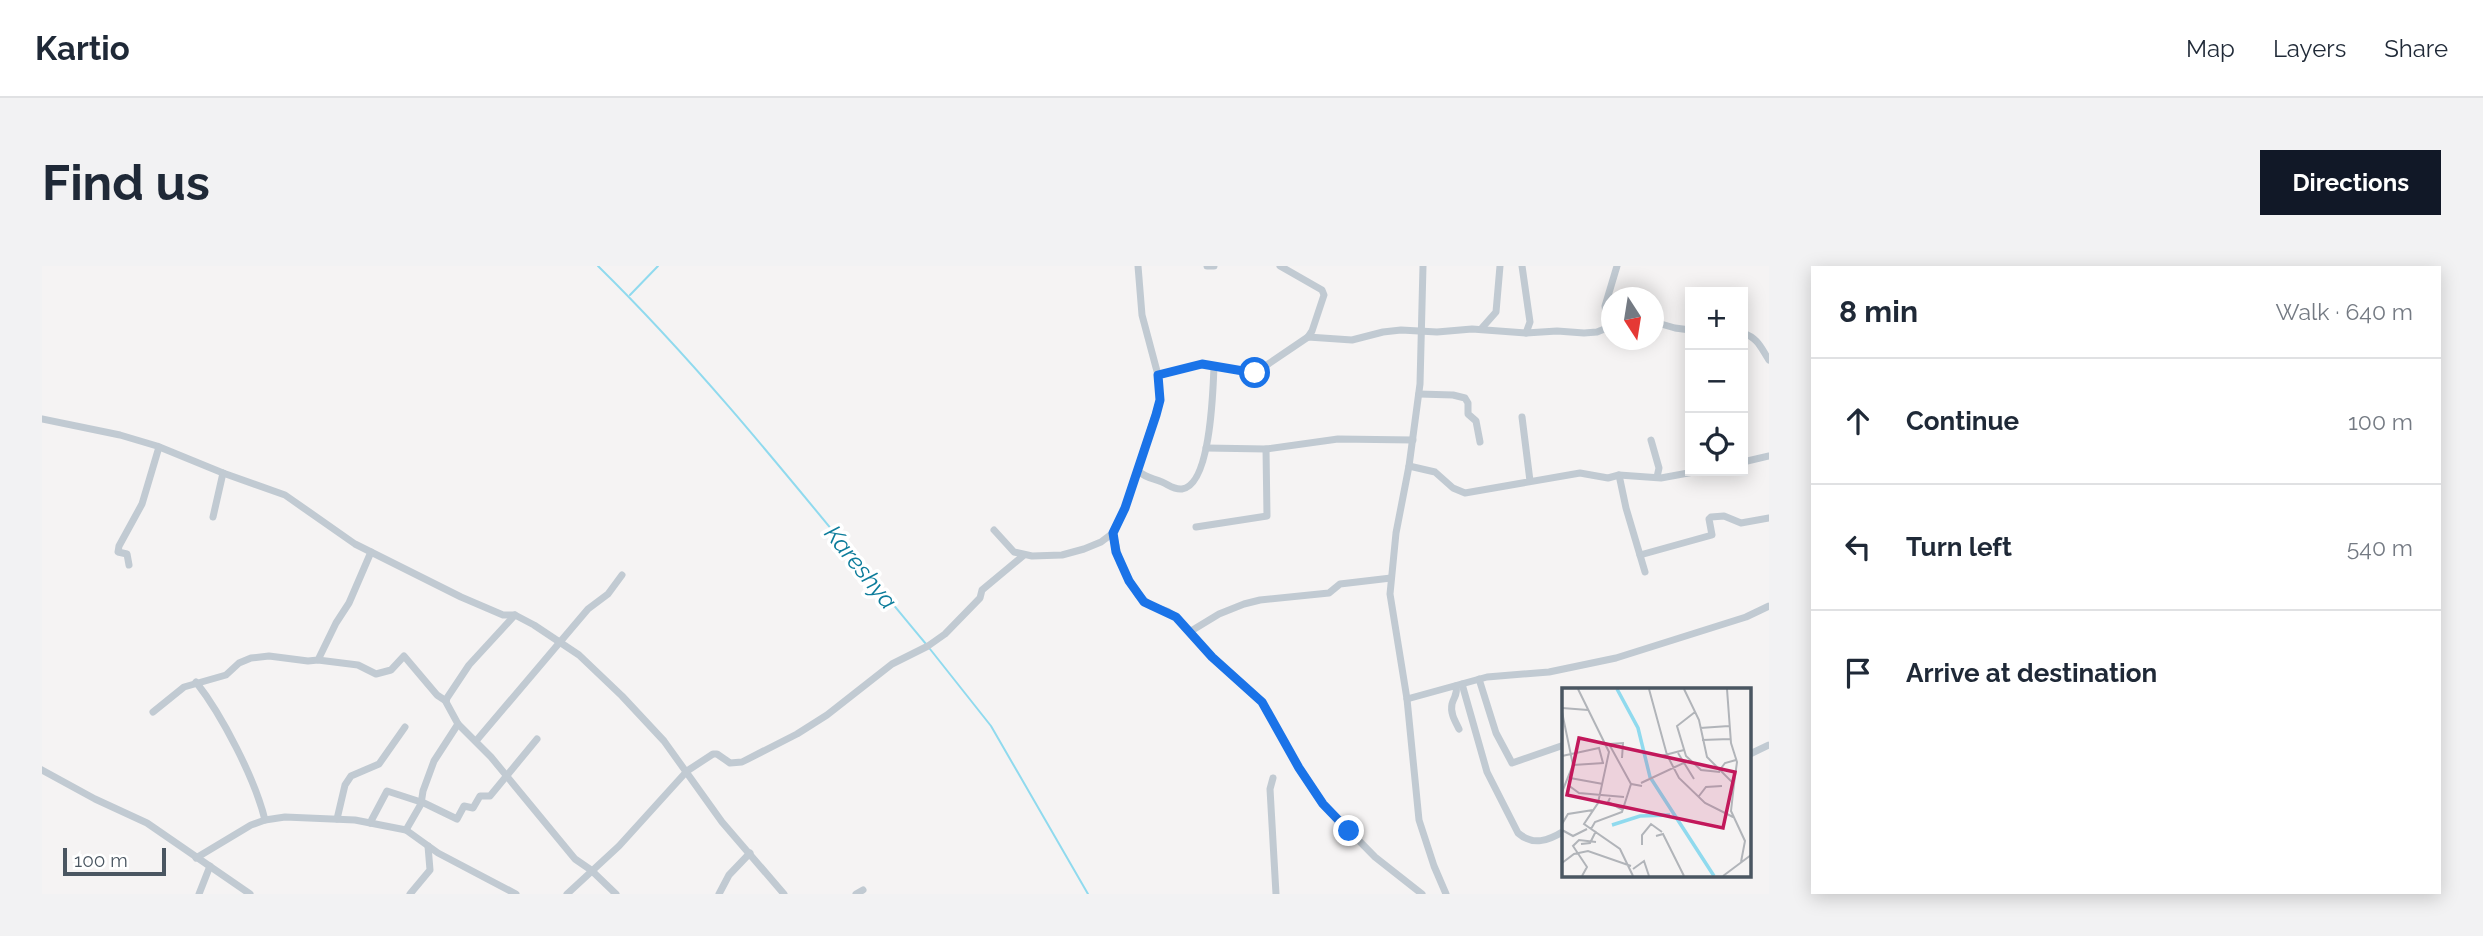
<!DOCTYPE html>
<html lang="en">
<head>
<meta charset="utf-8">
<style>
	body { margin:0; font-family:Raleway,sans-serif; background:#f2f2f3; color:#1f2937 }
	.controls { position:absolute; right:21px; top:21px; display:grid; overflow:hidden; border-radius:0px; box-shadow:0 4px 18px #0003 }
	.controls button { width:63px; height:63px; display:grid; place-items:center; padding:0; border:0; border-bottom:2px solid #e0e1e3; background:#fff; color:#1f2937; font:35px sans-serif }
	.compass { position:absolute; left:1559px; top:21px; width:63px; height:63px; border-radius:50%; background:#fff; box-shadow:0 4px 18px #0003; rotate:168deg }
	.scale { position:absolute; left:21px; bottom:18px; width:103px; box-sizing:border-box; padding-left:7px; border:4px solid #4a5661; border-top:0; font-size:19px; line-height:24px; white-space:nowrap; color:#4a5661; -webkit-text-stroke:5px #fff; paint-order:stroke }
	.stop { position:absolute; width:21px; height:21px; margin:-16px; border:5px solid #1a73e8; border-radius:50%; background:#fff }
	.stop.end { background:#1a73e8; border-color:#fff; box-shadow:0 2px 7px #0008 }
	.list { margin:0; padding:0; list-style:none }
	h2 { display:flex; justify-content:space-between; align-items:center; height:91px; margin:0; padding:0 28px; font-size:30px }
	h2 small { font-size:23px; font-weight:400; color:#747a83 }
	.list li { display:grid; grid-template-columns:46px 1fr auto; gap:21px; align-items:center; box-sizing:border-box; height:126px; padding:0 28px; border-top:2px solid #e0e1e3 }
	.list b { display:block; font-size:26px; white-space:nowrap }
	.list em { font-size:23px; font-style:normal; color:#747a83 }
	.icon { flex:none; width:38px; height:38px; fill:none; stroke:currentColor; stroke-width:2; stroke-linecap:round; stroke-linejoin:round }
	.map { position:relative; flex:none; width:1727px; height:628px; overflow:hidden; border-radius:0px }
	header { display:flex; align-items:center; gap:42px; box-sizing:border-box; height:98px; padding:0 35px; background:#fff; border-bottom:2px solid #e0e1e3 }
	header strong { font-size:33px }
	nav { display:flex; gap:38px; margin-inline-start:auto; font-size:24px }
	.intro { display:flex; align-items:center; justify-content:space-between; box-sizing:border-box; height:168px; padding:0 42px }
	h1 { margin:0; font-size:49px }
	.button { padding:18px 32px; border-radius:0px; background:#111827; color:#fff; font-size:24px; font-weight:700 }
	main { display:flex; gap:42px; padding:0 42px }
	aside { flex:1; background:#fff; border-radius:0px; box-shadow:0 4px 18px #0003 }
	.map>svg:first-child { display:block }
	.lines { fill:none; stroke-linecap:round; stroke-linejoin:round }
	.stream { stroke:#90daee; stroke-width:2 }
	.street { stroke:#c1cad2; stroke-width:7 }
	.route { stroke:#1a73e8; stroke-width:9 }
	.labels { text-anchor:middle; dominant-baseline:central; stroke-width:7; stroke-linejoin:round; paint-order:stroke }
	.water-label { font-size:24px; font-style:italic; fill:#0c7c9b; stroke:#fff }
	.inset-river { fill:none; stroke:#90daee; stroke-width:3.5 }
	.inset-road { fill:none; stroke:#b1b4b9; stroke-width:2 }
	.view { fill:#c2185b; fill-opacity:0.15; stroke:#c2185b; stroke-width:3.5 }
	.inset-edge { fill:none; stroke:#4a5661; stroke-width:3.5 }
</style>
</head>
<body>
<header>
<strong>Kartio</strong>
<nav><a>Map</a><a>Layers</a><a>Share</a></nav>
</header>
<div class="intro"><h1>Find us</h1><a class="button">Directions</a></div>
<main>
<div class="map">
<svg width="1727" height="628" viewBox="0 0 1727 628">
	<rect width="100%" height="100%" fill="#f5f3f3"/>
	<g class="lines">
		<g class="stream">
			<path d="M556,0C675,117 777,250 884,378"/>
			<polyline points="588,29 616,0"/>
			<polyline points="888,383 949,460 1046,628"/>
		</g>
		<g class="street">
			<polyline points="1165,0 1172,0"/>
			<polyline points="1238,0 1280,24 1282,29 1270,65 1266,71"/>
			<polyline points="1381,0 1378,118 1367,200 1354,267 1348,328 1365,433 1377,554 1392,600 1404,628"/>
			<polyline points="1480,0 1488,56 1484,67"/>
			<polyline points="1612,56 1633,62 1648,64"/>
			<polyline points="1566,61 1563,40 1575,0"/>
			<polyline points="1439,63 1454,46 1458,0"/>
			<path d="M1701,67C1716,72 1719,82 1727,94"/>
			<polyline points="1116,109 1160,98 1213,107 1266,71 1310,74 1341,66 1359,64 1395,66 1430,63 1484,67 1515,65 1542,67 1555,66 1570,60"/>
			<polyline points="1377,128 1411,129 1423,132 1426,137 1426,148 1434,155 1438,176"/>
			<polyline points="1480,151 1488,215"/>
			<polyline points="0,153 78,169 115,180 181,207 243,229 313,278 419,331 461,349 473,349 492,359 537,389 580,430 622,475 680,556 742,628"/>
			<polyline points="1609,174 1617,202 1615,211"/>
			<polyline points="1164,182 1224,183 1296,173 1371,174"/>
			<polyline points="1701,196 1727,190"/>
			<polyline points="1367,200 1393,206 1411,222 1423,227 1538,207 1566,212 1577,209 1619,212 1657,205"/>
			<path d="M1096,205C1104,212 1110,212 1120,216C1127,219 1132,224 1140,223C1169,219 1171,123 1172,100"/>
			<polyline points="1577,209 1584,242 1603,306"/>
			<polyline points="171,251 181,207"/>
			<polyline points="1154,261 1225,250 1224,183"/>
			<polyline points="952,264 972,286 990,290 1020,289 1042,283 1059,276 1071,267 1083,242 1118,134 1116,109 1100,49 1096,0"/>
			<polyline points="1071,267 1078,297 1096,329 1109,340 1125,345 1134,351 1170,391 1220,436 1257,502 1281,538 1333,591 1380,628"/>
			<polyline points="1598,289 1670,269 1667,253 1669,251 1682,250 1699,257 1727,252"/>
			<polyline points="87,299 85,288 76,286 77,280 100,238 117,181"/>
			<polyline points="1149,365 1177,348 1202,338 1218,334 1287,327 1298,318 1349,312"/>
			<polyline points="276,394 316,399 334,408 349,404 362,390 395,429 404,435"/>
			<polyline points="1437,413 1454,467 1470,497 1522,479"/>
			<path d="M154,416C180,449 213,513 223,554"/>
			<path d="M1420,418L1445,506L1476,567C1491,580 1506,575 1522,565"/>
			<path d="M1414,420C1416,429 1412,430 1410,438C1408,447 1413,455 1417,463"/>
			<polyline points="1365,433 1445,411 1507,406 1574,392 1704,351 1727,340"/>
			<polyline points="111,446 142,421 184,409 197,397 209,392 227,390 266,395 276,394 294,357 307,337 329,286"/>
			<polyline points="416,458 449,491 533,593 549,604 574,628"/>
			<polyline points="434,475 546,343 566,328 580,309"/>
			<polyline points="1708,488 1727,479"/>
			<polyline points="0,504 53,533 105,557 208,628"/>
			<polyline points="1231,512 1228,523 1234,628"/>
			<polyline points="295,553 303,519 309,510 337,498 363,461"/>
			<polyline points="328,557 345,525 382,537 415,553 422,540 431,542 438,530 448,530 495,473"/>
			<polyline points="364,564 379,538 381,525 392,495 416,458 404,436 405,432 427,399 473,349"/>
			<polyline points="154,592 209,559 223,554 243,551 313,554 364,564 396,587 474,628"/>
			<polyline points="157,628 168,600"/>
			<polyline points="368,628 388,604 386,580"/>
			<polyline points="525,628 577,580 645,505 671,488 675,488 688,497 700,496 755,468 785,449 850,398 886,380 903,368 938,332 940,324 982,289"/>
			<polyline points="677,628 687,609 708,587"/>
			<polyline points="814,628 821,624"/>
		</g>
	</g>
	<g class="lines">
		<polyline class="route" points="1213,107 1160,98 1116,109 1118,134 1114,149 1083,242 1071,267 1074,286 1087,315 1102,336 1134,351 1170,391 1220,436 1257,502 1281,538 1307,565"/>
	</g>
	<g class="labels">
		<g class="water-label">
			<text transform="translate(819 301) rotate(51)">Kareshya</text>
		</g>
	</g>
	<g transform="translate(1520 422)">
		<rect width="189" height="189" fill="#f5f3f3"/>
		<path class="inset-river" d="M55,1L76,40L88,89L152,188M50,137L78,128L108,127"/>
		<path class="inset-road" d="M16,1L47,64L36,115L22,136L58,161L71,188M87,1L105,67L117,90L143,115L171,129M122,1L137,32L145,69L172,96L169,123L183,153L179,174M165,1L169,55L175,74L172,96M0,20L26,22M0,24L11,77L0,104M133,24L115,38L124,68L139,82L158,84M138,40L167,38M140,52L168,51M47,56L69,96M47,56L61,55L60,70M116,65L132,91M0,68L37,60L41,75M99,68L122,62M11,77L42,75M157,83L163,75L174,72M8,90L41,96M79,95L128,72M6,97L17,105L62,109M137,108L144,99L160,98M48,110L46,114L61,122M0,136L6,126L31,122M29,141L33,134L60,124L69,96L80,98M0,142L11,148L25,141M94,148L101,146L122,188M19,156L28,155L34,143M80,157V147L89,136L100,144M0,175L12,166L26,163L69,178M71,181L82,173L87,188M20,188L25,179L11,158L17,152L34,154M161,188L189,167"/>
		<path class="view" d="M17,50L173,84L161,140L5,107Z"/>
		<rect width="189" height="189" class="inset-edge"/>
	</g>
</svg>
<div class="controls">
<button>+</button>
<button>−</button>
<button><svg class="icon" aria-label="locate" viewBox="0 0 24 24"><circle cx="12" cy="12" r="6"/><path d="M12 2v4M12 18v4M2 12h4M18 12h4"/></svg></button>
</div>
<svg class="compass" viewBox="-18 -18 36 36"><path d="M0-13l5 13h-10z" fill="#e53935"/><path d="M0 13l5-13h-10z" fill="#747a83"/></svg>
<div class="scale">100 m</div>
<div class="stop" style="left:1213px;top:107px"></div>
<div class="stop end" style="left:1307px;top:565px"></div>
</div>
<aside>
<h2>8 min<small>Walk · 640 m</small></h2>
<ul class="list">
<li><svg class="icon" aria-label="ahead" viewBox="0 0 24 24"><path d="M12 20V5M6 11l6-6 6 6"/></svg><div><b>Continue</b></div><em>100 m</em></li>
<li><svg class="icon" aria-label="left" viewBox="0 0 24 24"><path d="M17 20v-9H6M10 6l-5 5 5 5"/></svg><div><b>Turn left</b></div><em>540 m</em></li>
<li><svg class="icon" aria-label="arrive" viewBox="0 0 24 24"><path d="M6 21V4h12l-3 4 3 4H6"/></svg><div><b>Arrive at destination</b></div></li>
</ul>
</aside>
</main>
</body>
</html>
